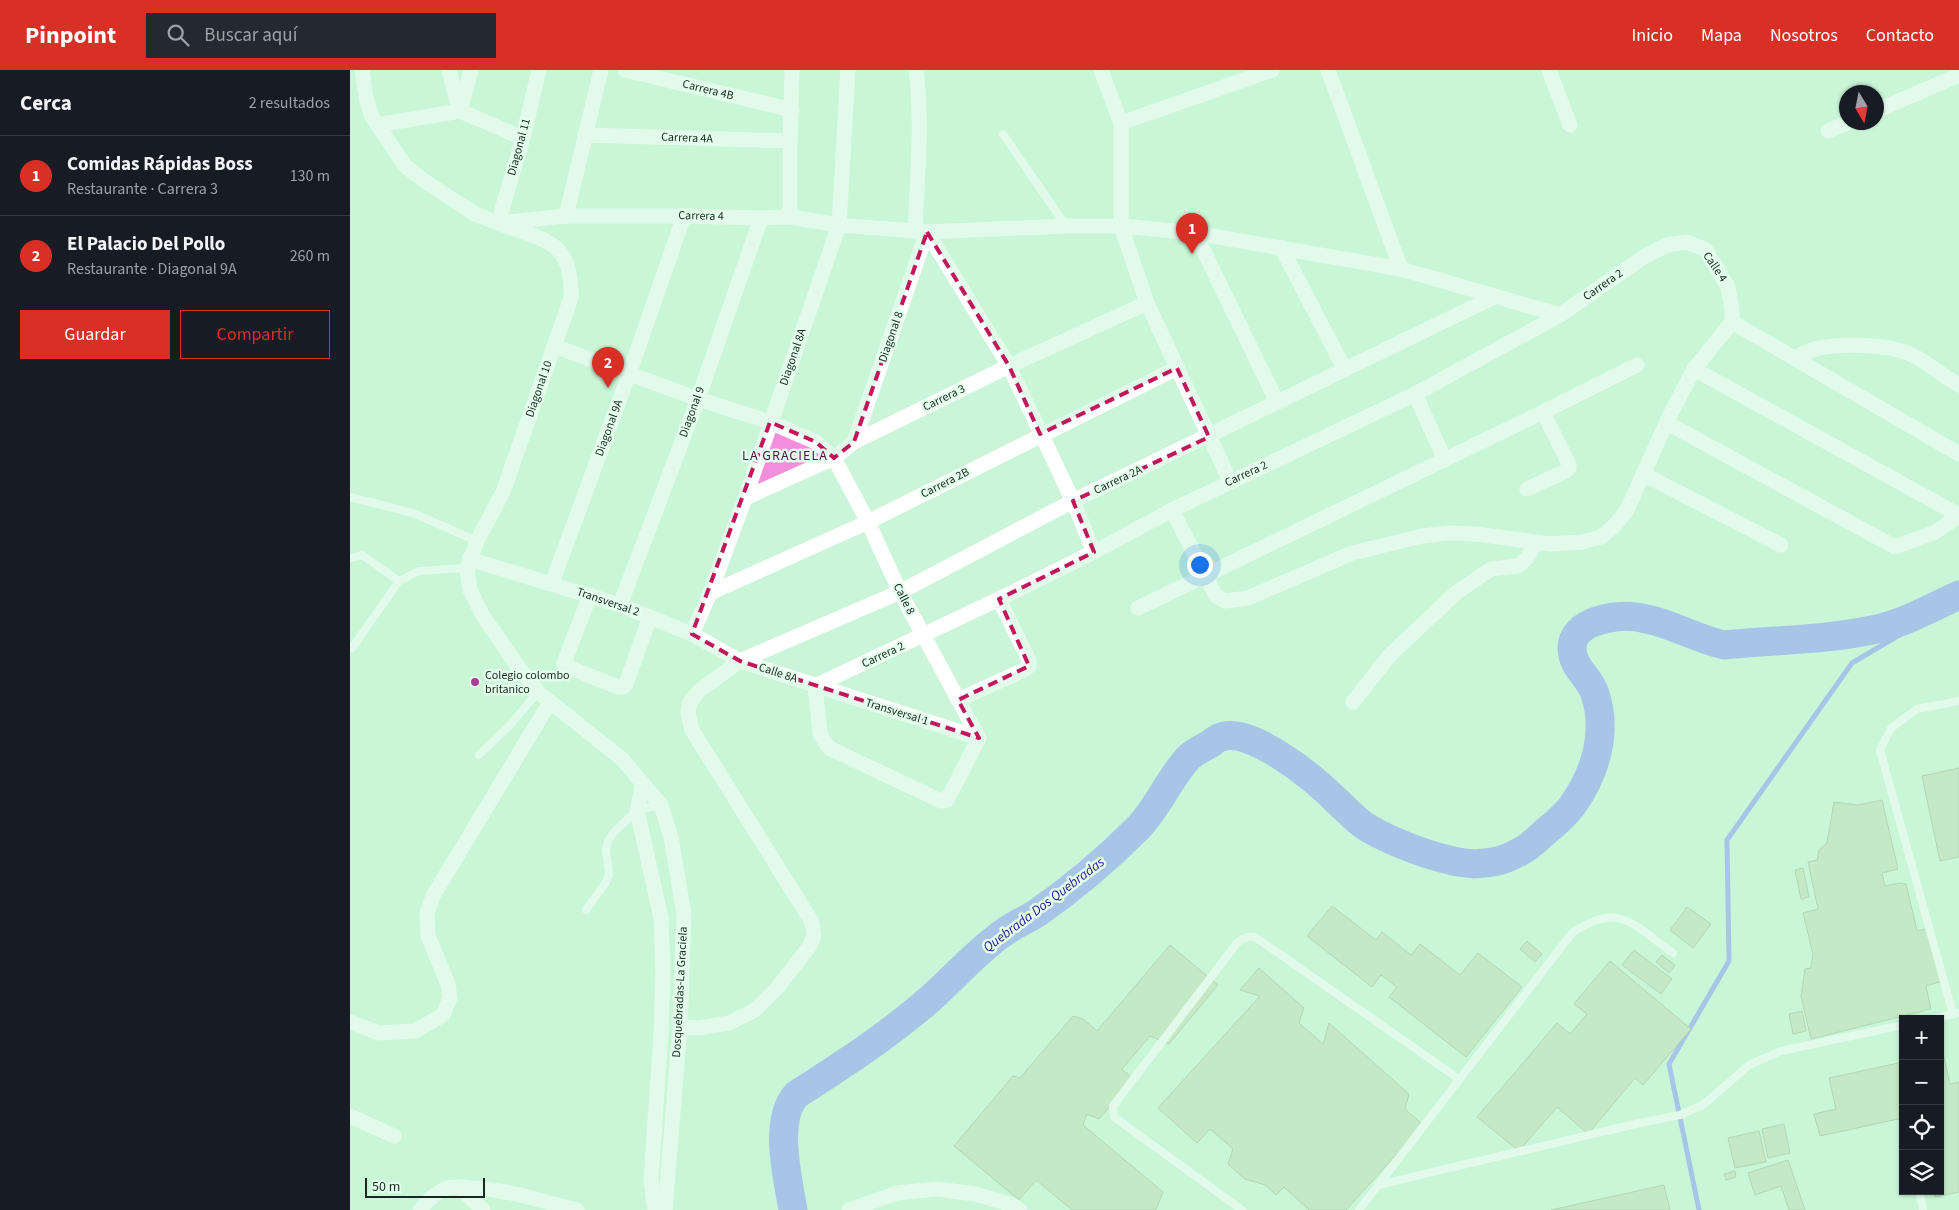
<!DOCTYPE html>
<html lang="es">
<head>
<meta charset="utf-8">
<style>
	body { margin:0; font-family:"Source Sans 3",sans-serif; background:#242831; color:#f1f3f6 }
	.controls { position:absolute; right:15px; bottom:15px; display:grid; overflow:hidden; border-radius:0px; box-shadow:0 1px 4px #0004 }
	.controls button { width:45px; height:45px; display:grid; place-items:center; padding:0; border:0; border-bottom:1px solid #363941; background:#171b24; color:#f1f3f6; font:25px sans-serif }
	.compass { position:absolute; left:1489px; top:15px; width:45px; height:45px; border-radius:50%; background:#171b24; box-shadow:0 1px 4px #0004; rotate:170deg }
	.scale { position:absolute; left:15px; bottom:12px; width:120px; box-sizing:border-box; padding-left:5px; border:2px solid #18281e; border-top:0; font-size:14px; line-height:18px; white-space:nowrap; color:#18281e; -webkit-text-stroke:4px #e4feec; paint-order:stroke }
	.you { position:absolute; left:849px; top:494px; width:18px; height:18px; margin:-12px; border:4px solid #fff; border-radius:50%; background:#1a73e8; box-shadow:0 0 0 8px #1a73e833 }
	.badge { display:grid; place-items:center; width:32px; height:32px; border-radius:50%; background:#d93025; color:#fff; font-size:16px; font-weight:700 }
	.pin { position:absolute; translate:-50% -41px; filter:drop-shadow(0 1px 2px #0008) }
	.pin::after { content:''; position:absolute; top:26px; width:18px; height:15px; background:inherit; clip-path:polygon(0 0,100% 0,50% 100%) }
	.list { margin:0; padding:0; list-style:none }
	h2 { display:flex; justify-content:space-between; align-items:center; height:65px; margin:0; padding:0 20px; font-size:21px }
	h2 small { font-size:16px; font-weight:400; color:#9ea1a6 }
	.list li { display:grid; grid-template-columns:32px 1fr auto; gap:15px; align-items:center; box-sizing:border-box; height:80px; padding:0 20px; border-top:1px solid #363941 }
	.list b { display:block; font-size:19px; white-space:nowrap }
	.list p { margin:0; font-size:16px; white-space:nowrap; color:#9ea1a6 }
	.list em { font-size:16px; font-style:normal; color:#9ea1a6 }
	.actions { display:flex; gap:10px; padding:15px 20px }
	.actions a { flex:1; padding:11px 0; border:1px solid #d93025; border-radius:0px; text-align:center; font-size:18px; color:#d93025 }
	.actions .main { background:#d93025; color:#fff }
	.icon { flex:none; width:28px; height:28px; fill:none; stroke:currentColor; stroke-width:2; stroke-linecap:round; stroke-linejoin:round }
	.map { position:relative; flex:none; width:1609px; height:1140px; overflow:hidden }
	header { display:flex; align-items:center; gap:30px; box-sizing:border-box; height:70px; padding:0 25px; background:#d93025; color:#fff }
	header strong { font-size:24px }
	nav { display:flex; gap:28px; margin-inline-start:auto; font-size:18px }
	.search { width:350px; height:45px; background:#242831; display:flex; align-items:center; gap:12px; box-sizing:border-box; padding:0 18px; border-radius:0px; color:#9ea1a6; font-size:19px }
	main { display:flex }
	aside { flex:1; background:#171b24 }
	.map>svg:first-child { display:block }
	.green { fill:#f28edc }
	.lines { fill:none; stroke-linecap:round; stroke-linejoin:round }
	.stream { stroke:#7d8bf5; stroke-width:5 }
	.river { stroke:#7d8bf5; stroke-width:29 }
	.building { fill:#bed9b2; stroke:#97b08b }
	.service { stroke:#fff; stroke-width:8 }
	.minor { stroke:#fff; stroke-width:15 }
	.marked { fill:none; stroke:#c2185b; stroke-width:4; stroke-dasharray:10 6; stroke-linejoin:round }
	.poi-dot { fill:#ac3c98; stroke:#e4feec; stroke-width:2 }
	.labels { text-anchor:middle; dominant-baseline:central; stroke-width:5; stroke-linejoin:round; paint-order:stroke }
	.street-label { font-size:12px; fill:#18281e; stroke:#e4feec }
	.poi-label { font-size:12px; fill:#18281e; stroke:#e4feec; text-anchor:start }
	.neighbourhood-label { font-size:14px; letter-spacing:1px; fill:#4d1743; stroke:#e4feec }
	.water-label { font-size:14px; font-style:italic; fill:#261291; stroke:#e4feec }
</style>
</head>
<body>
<header>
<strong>Pinpoint</strong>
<div class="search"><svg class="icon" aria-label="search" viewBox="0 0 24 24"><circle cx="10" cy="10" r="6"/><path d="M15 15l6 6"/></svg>Buscar aquí</div>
<nav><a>Inicio</a><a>Mapa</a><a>Nosotros</a><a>Contacto</a></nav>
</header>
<main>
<aside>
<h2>Cerca<small>2 resultados</small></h2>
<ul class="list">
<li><span class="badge">1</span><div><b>Comidas Rápidas Boss</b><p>Restaurante · Carrera 3</p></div><em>130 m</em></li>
<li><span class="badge">2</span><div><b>El Palacio Del Pollo</b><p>Restaurante · Diagonal 9A</p></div><em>260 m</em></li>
</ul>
<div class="actions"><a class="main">Guardar</a><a>Compartir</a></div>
</aside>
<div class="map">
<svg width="1609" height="1140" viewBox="0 0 1609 1140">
	<rect width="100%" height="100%" fill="#caf5d8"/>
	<polygon class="green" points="420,352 484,388 395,428"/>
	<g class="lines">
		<polyline class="stream" points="1349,1140 1319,994 1379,891 1377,770 1502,593 1558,560 1566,545"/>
		<path class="river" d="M443,1140C438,1109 423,1051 446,1025C492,995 538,966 580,929C605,907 626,882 653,863C664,855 676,850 687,843C726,816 755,791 788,758C808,737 819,709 838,688C844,682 853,678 860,674C864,671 867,668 871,667C902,656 967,711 988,732C998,741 1006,751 1018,758C1033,767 1050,774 1066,780C1103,793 1137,803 1173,780C1181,776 1187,769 1194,763C1203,755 1215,746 1222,736C1245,704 1258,663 1245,624C1240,607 1222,598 1222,578C1222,551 1265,544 1286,547C1317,551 1344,568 1374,575C1425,570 1477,570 1527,559C1555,553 1583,537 1609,525"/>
	</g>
	<g class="building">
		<polygon points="1609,698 1609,787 1590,791 1572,706"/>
		<polygon points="1532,730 1548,799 1532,803 1535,816 1550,813 1556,814 1567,861 1581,858 1593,911 1576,916 1581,939 1461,969 1451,927 1455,899 1461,898 1463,884 1453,843 1468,839 1458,792 1467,790 1469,780 1477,773 1484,732 1508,735"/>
		<polygon points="1453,798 1459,827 1451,829 1445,800"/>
		<polygon points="982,836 1026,870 1032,862 1061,885 1070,874 1110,905 1128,883 1172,917 1116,987 1039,927 1047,917 1031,905 1022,917 957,866"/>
		<polygon points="1337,837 1361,854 1343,878 1320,860"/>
		<polygon points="1177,871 1192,884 1185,892 1170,879"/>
		<polygon points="820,875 868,915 819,974 800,966 772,999 783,1009 749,1049 737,1044 733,1055 813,1122 806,1140 722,1140 686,1110 669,1130 604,1076 663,1006 670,1008 723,946 733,949 747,961"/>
		<polygon points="1284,880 1322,909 1311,924 1272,895"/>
		<polygon points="1312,885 1325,895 1319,903 1306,892"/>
		<polygon points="1260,891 1341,959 1293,1015 1285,1008 1238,1064 1207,1037 1169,1081 1127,1047 1207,953 1220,964 1237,944 1224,934"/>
		<polygon points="909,898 954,938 949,953 973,974 979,953 1059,1024 1055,1039 1073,1055 996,1140 959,1140 934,1117 926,1125 915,1115 895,1109 878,1094 883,1079 860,1059 847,1073 808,1038 910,926 890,920"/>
		<polygon points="1452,941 1456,961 1443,964 1439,944"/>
		<polygon points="1593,983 1600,1014 1609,1012 1609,1122 1585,1127 1584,1121 1590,1121 1590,984"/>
		<polygon points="1553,992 1553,1048 1470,1066 1464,1044 1486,1039 1479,1008"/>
		<polygon points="1434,1054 1440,1083 1418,1088 1412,1059"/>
		<polygon points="1409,1061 1416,1092 1385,1098 1378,1068"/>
		<polygon points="1438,1090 1455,1140 1439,1140 1431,1116 1405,1125 1398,1103"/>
		<polygon points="1385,1101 1386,1107 1376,1110 1374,1104"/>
		<polygon points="1314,1115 1320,1140 1201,1140"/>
	</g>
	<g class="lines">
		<g class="service">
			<polyline points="653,64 716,156"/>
			<polyline points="0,427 63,443 127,471"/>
			<polyline points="0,488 12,485 49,511"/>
			<polyline points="2,578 49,511 69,501 117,498"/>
			<polyline points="129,685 161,654 188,622"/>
			<polyline points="236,840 256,812 259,805 256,779 258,771 263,763 287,740 311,735"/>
			<polyline points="1603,944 1530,680 1541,658 1567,639 1609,631"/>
			<polyline points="1581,949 1609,943"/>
			<polyline points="1028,1115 1294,1052 1330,1045 1353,1035 1399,995 1431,981 1553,955"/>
			<polyline points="1569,1121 1573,1140"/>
			<path d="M892,1140L764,1047L763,1036L887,873C893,868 897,866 905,867L1109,1009"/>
			<path d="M1009,1140L1222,863C1270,831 1282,854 1323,883"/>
		</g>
		<g class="minor">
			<polyline points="12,0 16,27 21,45 55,96 76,112 125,144 148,153 216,146 334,146 411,148 440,147 489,155 577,162 716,156 771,156 845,163 1051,199 1210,245"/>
			<polyline points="99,0 109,39"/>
			<path d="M189,0L173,68L148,153C194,171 223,169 221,228L153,422L127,471L117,498L120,520L133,546L169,598L188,622L272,689L311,735L321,767L334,844L330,957L315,1140"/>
			<polyline points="275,0 442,40"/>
			<polyline points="751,0 771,53 771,156 797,233 880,411"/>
			<polyline points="978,0 1051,199"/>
			<polyline points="1199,0 1220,55"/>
			<polyline points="110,41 121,0"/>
			<polyline points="1526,41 1609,5"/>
			<polyline points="771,53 922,0"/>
			<polyline points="27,55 110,41 173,68"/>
			<polyline points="1478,61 1499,52"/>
			<polyline points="235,65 440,71"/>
			<polyline points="216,146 251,0"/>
			<polyline points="440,147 440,71 442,0"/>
			<path d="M565,161C567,108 573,53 566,0"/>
			<polyline points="577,162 659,296 723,431 744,482"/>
			<polyline points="845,163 927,332"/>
			<polyline points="931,177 995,300"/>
			<polyline points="1382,252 1609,384"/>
			<polyline points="204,276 348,329 420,352 466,372 484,388 518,452 550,522 629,668"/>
			<path d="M1444,288C1451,285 1458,281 1465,279C1489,273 1538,274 1560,284C1578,292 1592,306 1609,315"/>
			<polyline points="1344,299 1609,445"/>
			<polyline points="1065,324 1095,390"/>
			<polyline points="1317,353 1545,477 1585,462 1609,446"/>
			<polyline points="504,372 577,162"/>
			<polyline points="1293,404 1431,475"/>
			<polyline points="1177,419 1216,401 1219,398 1219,394 1193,342"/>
			<polyline points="395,428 484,388 504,372 659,296 797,233"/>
			<polyline points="119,489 270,535 342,564 390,591 629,668"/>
			<polyline points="202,513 279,304 334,146"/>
			<polyline points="360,523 518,452 827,298"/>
			<polyline points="240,525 214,593 215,596 268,617 273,617 276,614 300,547"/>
			<polyline points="270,535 348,329 411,148"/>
			<polyline points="788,538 1193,342 1287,295"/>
			<polyline points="342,564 360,523 395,428 489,155 498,0"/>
			<polyline points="465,616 649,529 744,482 822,440 1065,324 1210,245 1292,188 1317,175 1337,172 1356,180 1378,217 1382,239 1382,252 1344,299 1319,347 1277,440 1265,455 1251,467 1232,472 1201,474 1126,464 1098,463 1072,466 1002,483 898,528 875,531 866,526 822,440"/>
			<polyline points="465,616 470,664 479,678 591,731 597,730 629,668"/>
			<polyline points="608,630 676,599 679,596 679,590 649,529"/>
			<polyline points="1003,632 1040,585 1107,522 1141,499 1168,496 1177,488 1186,473"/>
			<polyline points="293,714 287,740 311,848 313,902 311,963 301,1109 304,1135 306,1140"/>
			<polyline points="0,952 29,963 65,961 93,945 100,928 98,914 78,866 77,843 83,826 200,632"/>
			<polyline points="330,957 349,958 379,953 405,940 428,917 459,877 464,866 462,852 342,660 338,643 340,632 350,620 390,591 550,522 723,431 1144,227"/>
			<polyline points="0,1046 44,1066"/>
			<polyline points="109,1117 133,1140"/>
			<path d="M70,1140C77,1131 85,1122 97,1118C104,1116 113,1117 120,1118C157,1119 192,1131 227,1140"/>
			<polyline points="499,1140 547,1123 587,1119 625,1124 663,1135 670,1140"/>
		</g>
	</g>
	<path d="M0 0H1609V1140H0ZM577,162L659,296L690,364L827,298L859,367L723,431L744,482L649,529L679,596L608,630L629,668L390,591L342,564L420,352L466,372L484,388L504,372Z" fill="#caf5d8" fill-opacity=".55" fill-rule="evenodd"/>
	<path class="marked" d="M577,162L659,296L690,364L827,298L859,367L723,431L744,482L649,529L679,596L608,630L629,668L390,591L342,564L420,352L466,372L484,388L504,372Z"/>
	<circle class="poi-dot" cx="125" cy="612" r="5"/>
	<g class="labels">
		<g class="street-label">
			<text transform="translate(358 20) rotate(14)">Carrera 4B</text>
			<text transform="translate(337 68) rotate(2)">Carrera 4A</text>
			<text transform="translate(169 77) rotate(-75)">Diagonal 11</text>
			<text transform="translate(351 146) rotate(1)">Carrera 4</text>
			<text transform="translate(1365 197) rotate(56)">Calle 4</text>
			<text transform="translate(1253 215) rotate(-35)">Carrera 2</text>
			<text transform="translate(541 267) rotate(-71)">Diagonal 8</text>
			<text transform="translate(443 287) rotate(-71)">Diagonal 8A</text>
			<text transform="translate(189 319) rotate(-71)">Diagonal 10</text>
			<text transform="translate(594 328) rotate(-26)">Carrera 3</text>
			<text transform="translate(342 342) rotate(-70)">Diagonal 9</text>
			<text transform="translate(259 358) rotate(-70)">Diagonal 9A</text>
			<text transform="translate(896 404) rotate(-25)">Carrera 2</text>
			<text transform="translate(768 410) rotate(-25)">Carrera 2A</text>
			<text transform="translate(595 413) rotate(-27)">Carrera 2B</text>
			<text transform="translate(554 529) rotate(63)">Calle 8</text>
			<text transform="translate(258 532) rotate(19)">Transversal 2</text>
			<text transform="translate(533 585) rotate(-25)">Carrera 2</text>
			<text transform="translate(428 603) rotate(18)">Calle 8A</text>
			<text transform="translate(547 642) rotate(17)">Transversal 1</text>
			<text transform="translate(330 922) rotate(-87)">Dosquebradas-La Graciela</text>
		</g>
		<g class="poi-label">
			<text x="135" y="605">Colegio colombo<tspan x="135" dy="14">britanico</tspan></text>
		</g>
		<g class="neighbourhood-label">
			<text x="435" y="386">LA GRACIELA</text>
		</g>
		<g class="water-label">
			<text transform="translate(694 835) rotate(-37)">Quebrada Dos Quebradas</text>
		</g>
	</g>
</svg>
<div class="controls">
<button>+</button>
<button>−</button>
<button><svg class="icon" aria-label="locate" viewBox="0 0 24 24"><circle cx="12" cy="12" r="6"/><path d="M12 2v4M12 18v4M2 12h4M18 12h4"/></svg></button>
<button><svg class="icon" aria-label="layers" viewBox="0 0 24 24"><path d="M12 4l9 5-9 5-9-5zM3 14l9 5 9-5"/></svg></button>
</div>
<svg class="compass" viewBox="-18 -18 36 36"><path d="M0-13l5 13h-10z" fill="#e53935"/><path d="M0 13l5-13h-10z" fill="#9ea1a6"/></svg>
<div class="scale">50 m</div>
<div class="you"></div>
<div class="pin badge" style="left:842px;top:184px">1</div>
<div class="pin badge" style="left:258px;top:318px">2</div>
</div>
</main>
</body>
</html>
